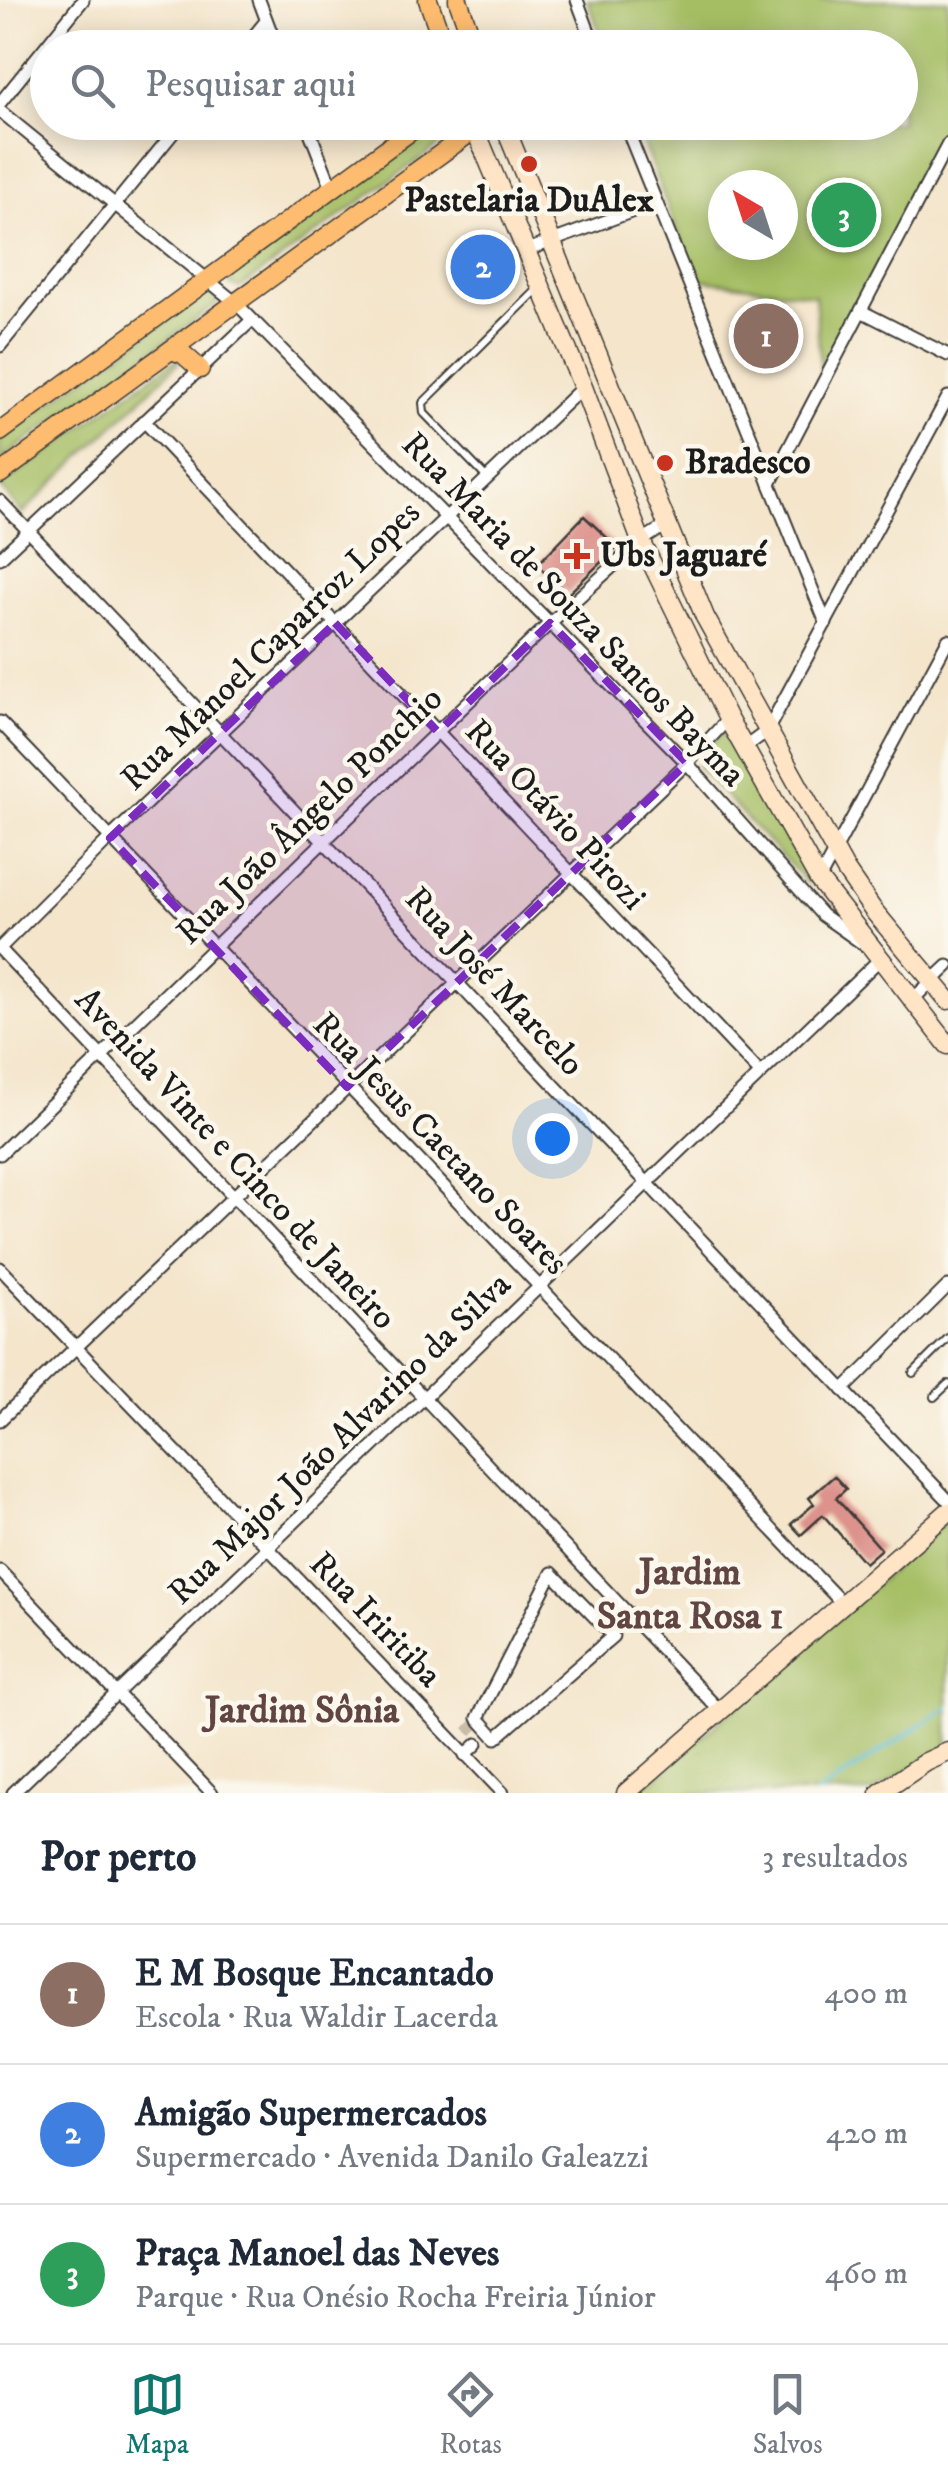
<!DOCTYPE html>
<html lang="pt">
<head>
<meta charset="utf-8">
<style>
	body { margin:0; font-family:"IM FELL DW Pica",serif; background:#f2f2f3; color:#1f2937 }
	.compass { position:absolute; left:708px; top:170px; width:90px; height:90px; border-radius:50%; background:#fff; box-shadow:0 5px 25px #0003; rotate:321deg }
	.you { position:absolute; left:552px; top:1138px; width:35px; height:35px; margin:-25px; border:8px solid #fff; border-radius:50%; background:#1a73e8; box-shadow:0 0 0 15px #1a73e833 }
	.badge { display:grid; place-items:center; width:65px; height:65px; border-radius:50%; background:#0f766e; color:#fff; font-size:32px; font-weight:700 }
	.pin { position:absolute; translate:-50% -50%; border:5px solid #fff; box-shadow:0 2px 10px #0006 }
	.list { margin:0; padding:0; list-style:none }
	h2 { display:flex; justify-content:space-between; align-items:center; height:130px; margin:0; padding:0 40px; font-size:42px }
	h2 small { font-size:32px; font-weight:400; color:#747a83 }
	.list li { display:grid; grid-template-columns:65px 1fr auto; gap:30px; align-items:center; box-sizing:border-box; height:140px; padding:0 40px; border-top:2px solid #e0e1e3 }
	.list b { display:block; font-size:38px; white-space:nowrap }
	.list p { margin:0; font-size:32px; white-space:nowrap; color:#747a83 }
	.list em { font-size:32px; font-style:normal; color:#747a83 }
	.icon { flex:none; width:55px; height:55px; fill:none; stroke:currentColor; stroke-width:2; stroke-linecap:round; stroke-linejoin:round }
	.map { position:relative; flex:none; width:948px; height:1793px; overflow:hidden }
	.search { position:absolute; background:#fff; box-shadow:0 5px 25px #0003; left:30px; right:30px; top:30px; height:110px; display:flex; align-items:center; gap:25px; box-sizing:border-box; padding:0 35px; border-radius:55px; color:#747a83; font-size:38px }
	.sheet { height:550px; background:#fff }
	nav { display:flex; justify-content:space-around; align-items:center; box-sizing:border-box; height:140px; border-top:2px solid #e0e1e3; background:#fff; font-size:28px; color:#747a83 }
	nav a { display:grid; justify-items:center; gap:5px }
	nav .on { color:#0f766e }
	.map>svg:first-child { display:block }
	.green { fill:#a5be64; stroke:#606d40; stroke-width:2.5; fill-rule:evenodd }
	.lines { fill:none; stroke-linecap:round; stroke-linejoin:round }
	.stream { stroke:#57bfd4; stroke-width:4 }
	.building { fill:#dd928c }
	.minor-tunnel { stroke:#c9bda8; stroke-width:11; stroke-dasharray:11 5.5; stroke-linecap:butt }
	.service-casing { stroke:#3c3a36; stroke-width:10 }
	.minor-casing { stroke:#3c3a36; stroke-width:15 }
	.secondary-casing { stroke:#3c3a36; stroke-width:21 }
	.primary-casing { stroke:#3c3a36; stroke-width:21 }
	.service { stroke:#fff; stroke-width:6 }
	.minor { stroke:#fff; stroke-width:11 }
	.secondary { stroke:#ffe4c6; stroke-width:18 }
	.primary { stroke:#febc70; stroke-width:18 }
	.marked { fill:#7b2cbf; fill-opacity:0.2; stroke:#7b2cbf; stroke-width:8; stroke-dasharray:20 12; stroke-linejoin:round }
	.poi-dot { fill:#c8321e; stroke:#fbf7ec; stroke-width:4 }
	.labels { text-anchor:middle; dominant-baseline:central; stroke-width:9; stroke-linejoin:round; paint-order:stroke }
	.poi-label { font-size:35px; font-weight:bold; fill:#1c1c1c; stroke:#fbf7ec; text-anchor:start }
	.street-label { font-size:35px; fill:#1c1c1c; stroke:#fbf7ec }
	.neighbourhood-label { font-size:38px; font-weight:bold; fill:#604543; stroke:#fbf7ec }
</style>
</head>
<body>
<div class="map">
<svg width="948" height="1793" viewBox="0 0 948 1793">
	<rect width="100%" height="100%" fill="#fbf7ec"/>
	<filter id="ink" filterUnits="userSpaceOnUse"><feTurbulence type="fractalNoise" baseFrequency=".01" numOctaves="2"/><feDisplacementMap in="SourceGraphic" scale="20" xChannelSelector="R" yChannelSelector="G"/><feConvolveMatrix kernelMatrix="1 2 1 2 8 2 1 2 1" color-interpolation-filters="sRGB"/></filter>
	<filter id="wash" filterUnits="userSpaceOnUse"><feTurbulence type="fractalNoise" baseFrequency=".0048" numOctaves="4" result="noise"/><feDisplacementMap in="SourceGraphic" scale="40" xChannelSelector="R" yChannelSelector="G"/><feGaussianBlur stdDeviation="2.25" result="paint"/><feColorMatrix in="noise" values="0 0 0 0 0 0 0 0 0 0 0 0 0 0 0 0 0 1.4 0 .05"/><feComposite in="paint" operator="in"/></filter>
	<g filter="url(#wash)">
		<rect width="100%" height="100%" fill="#f4e5cb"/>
		<g class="green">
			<path d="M587,0H948V132L821,374L815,295L696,279L635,123L900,122V48L606,47ZM723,185H783V245H723Z"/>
			<polygon points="439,123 464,123 463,128 240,288 230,285 232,272"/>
			<polygon points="208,292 214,294 217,304 0,460 0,438"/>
			<polygon points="175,360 179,362 22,514 0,486"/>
			<polygon points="720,734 729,737 813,882 807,883 698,767 702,756"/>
			<polygon points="948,1520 948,1746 872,1793 638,1793"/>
		</g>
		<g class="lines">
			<polyline class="stream" points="818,1793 948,1707"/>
		</g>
		<g id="blocks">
			<g class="building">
				<polygon points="584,516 617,547 568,594 537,565"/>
				<polygon points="834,1476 846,1489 836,1498 881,1549 865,1563 823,1515 801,1535 791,1524 814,1504 809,1498"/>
			</g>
		</g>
	</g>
	<g filter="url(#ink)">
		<use href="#blocks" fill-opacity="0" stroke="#3c3a36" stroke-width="2.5"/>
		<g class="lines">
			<polyline class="minor-tunnel" points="467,1732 477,1723"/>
			<g class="service-casing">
				<g id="service">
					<polyline points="487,478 424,413 423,403 538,289"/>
					<polyline points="913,1373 948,1338"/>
					<polyline points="934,1397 948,1384"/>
				</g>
			</g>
			<g class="minor-casing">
				<g id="minor">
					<polyline points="259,0 277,48"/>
					<polyline points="577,0 595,48"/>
					<polyline points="244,48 266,21"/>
					<polyline points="0,103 83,0"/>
					<polyline points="0,111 236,303 687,763 822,915 866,946"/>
					<polyline points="306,122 333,191"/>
					<polyline points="624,122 826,623"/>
					<polyline points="525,251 655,203"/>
					<polyline points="861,311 948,355"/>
					<polyline points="0,346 182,122"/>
					<polyline points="144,421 760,1073"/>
					<polyline points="770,484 948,144"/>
					<polyline points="0,501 948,1500"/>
					<polyline points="0,558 252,320"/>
					<polyline points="0,722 841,1602"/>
					<polyline points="744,748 767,731 948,397"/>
					<polyline points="819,880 948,640"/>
					<polyline points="0,948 110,838 583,387"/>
					<polyline points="0,949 720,1711"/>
					<polyline points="911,1001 948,966"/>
					<polyline points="0,1154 550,623 641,541 665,526"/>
					<polyline points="0,1268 503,1793"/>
					<polyline points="843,1390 948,1286"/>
					<polyline points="0,1420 687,763 728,719"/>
					<polyline points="0,1571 212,1793"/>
					<polygon points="552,1573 613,1636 496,1738 478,1718"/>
					<polyline points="465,1755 477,1744"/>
					<polyline points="13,1793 880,959"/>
				</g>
			</g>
			<g class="secondary-casing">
				<g id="secondary">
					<polyline points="503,122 705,617 846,871 873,910 948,1000"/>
					<polyline points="475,129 583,387 641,541 728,719 819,880 948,1045"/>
					<polyline points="626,1793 948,1512"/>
					<polyline points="880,1793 926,1762 948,1752"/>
				</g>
			</g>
			<g class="primary-casing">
				<g id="primary">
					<polyline points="428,0 445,48"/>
					<polyline points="458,0 475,48"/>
					<polyline points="171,350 183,354 200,369"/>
					<polyline points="0,432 423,122"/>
					<polyline points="0,474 475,129 489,122"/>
				</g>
			</g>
			<use href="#service" class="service"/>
			<use href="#minor" class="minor"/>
			<use href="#secondary" class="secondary"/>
			<use href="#primary" class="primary"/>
		</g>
	</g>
	<path class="marked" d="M335,623L438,732L550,623L687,763L347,1087L110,838Z"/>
	<g class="poi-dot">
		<circle cx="529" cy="164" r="10"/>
		<circle cx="665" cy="463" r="10"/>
		<path d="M572 541h10v10h10v10h-10v10h-10v-10h-10v-10h10z"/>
	</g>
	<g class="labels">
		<g class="poi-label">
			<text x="529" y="201" text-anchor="middle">Pastelaria DuAlex</text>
			<text x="685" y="463">Bradesco</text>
			<text x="600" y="556">Ubs Jaguaré</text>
		</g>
		<g class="street-label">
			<text transform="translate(573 610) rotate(46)">Rua Maria de Souza Santos Bayma</text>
			<text transform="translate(271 646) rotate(-44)">Rua Manoel Caparroz Lopes</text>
			<text transform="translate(555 815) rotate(47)">Rua Otávio Pirozi</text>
			<text transform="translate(310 816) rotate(-44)">Rua João Ângelo Ponchio</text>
			<text transform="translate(494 982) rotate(47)">Rua José Marcelo</text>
			<text transform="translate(440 1144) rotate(46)">Rua Jesus Caetano Soares</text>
			<text transform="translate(235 1159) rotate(47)">Avenida Vinte e Cinco de Janeiro</text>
			<text transform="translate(340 1439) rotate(-44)">Rua Major João Alvarino da Silva</text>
			<text transform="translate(375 1620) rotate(46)">Rua Iriritiba</text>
		</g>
		<g class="neighbourhood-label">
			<text x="690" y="1573">Jardim<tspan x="690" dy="44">Santa Rosa 1</tspan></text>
			<text x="302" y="1711">Jardim Sônia</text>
		</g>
	</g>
</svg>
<svg class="compass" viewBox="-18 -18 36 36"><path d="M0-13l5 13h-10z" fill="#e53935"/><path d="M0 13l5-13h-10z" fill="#747a83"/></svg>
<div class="you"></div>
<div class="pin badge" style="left:766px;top:336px;background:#8d6e63">1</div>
<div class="pin badge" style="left:483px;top:267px;background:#3f7fe0">2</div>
<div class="pin badge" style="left:844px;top:215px;background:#2e9e5b">3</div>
<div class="search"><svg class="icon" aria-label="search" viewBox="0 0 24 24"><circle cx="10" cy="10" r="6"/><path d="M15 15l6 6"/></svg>Pesquisar aqui</div>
</div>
<section class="sheet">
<h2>Por perto<small>3 resultados</small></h2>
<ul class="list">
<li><span class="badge" style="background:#8d6e63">1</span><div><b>E M Bosque Encantado</b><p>Escola · Rua Waldir Lacerda</p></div><em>400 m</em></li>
<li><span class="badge" style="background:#3f7fe0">2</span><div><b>Amigão Supermercados</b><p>Supermercado · Avenida Danilo Galeazzi</p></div><em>420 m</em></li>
<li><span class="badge" style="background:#2e9e5b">3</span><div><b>Praça Manoel das Neves</b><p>Parque · Rua Onésio Rocha Freiria Júnior</p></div><em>460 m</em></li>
</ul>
</section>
<nav>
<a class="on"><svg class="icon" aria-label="map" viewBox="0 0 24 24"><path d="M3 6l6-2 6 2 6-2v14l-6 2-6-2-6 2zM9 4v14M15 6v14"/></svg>Mapa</a>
<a><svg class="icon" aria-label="directions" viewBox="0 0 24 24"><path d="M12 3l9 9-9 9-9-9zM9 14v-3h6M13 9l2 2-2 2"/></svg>Rotas</a>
<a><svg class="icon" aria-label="saved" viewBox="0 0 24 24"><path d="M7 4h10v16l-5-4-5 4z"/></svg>Salvos</a>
</nav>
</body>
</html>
